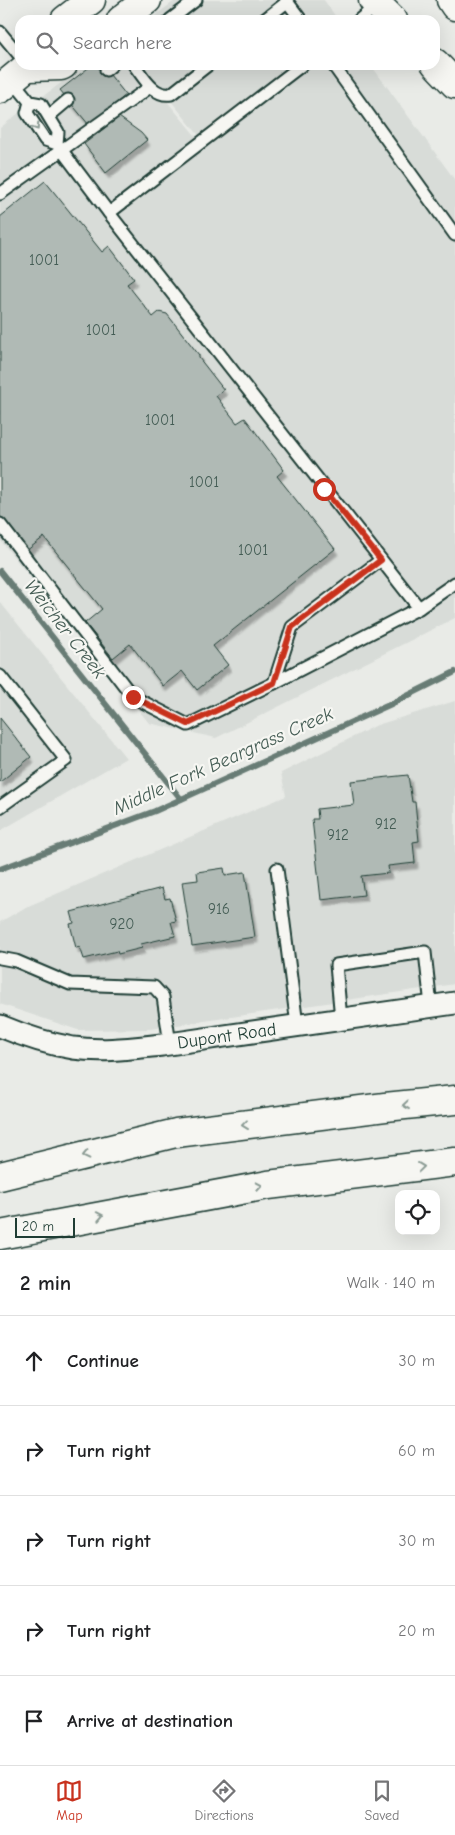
<!DOCTYPE html>
<html lang="en">
<head>
<meta charset="utf-8">
<style>
	body { margin:0; font-family:"Comic Neue",sans-serif; background:#f6f6f6; color:#202124 }
	.controls { position:absolute; right:15px; bottom:15px; display:grid; overflow:hidden; border-radius:10px; box-shadow:0 5px 20px #0002 }
	.controls button { width:45px; height:45px; display:grid; place-items:center; padding:0; border:0; border-bottom:1px solid #e0e0e0; background:#fff; color:#202124; font:25px sans-serif }
	.scale { position:absolute; left:15px; bottom:12px; width:60px; box-sizing:border-box; padding-left:5px; border:2px solid #1f3d34; border-top:0; font-size:14px; line-height:18px; white-space:nowrap; color:#1f3d34; -webkit-text-stroke:4px #f6f6f2; paint-order:stroke }
	.stop { position:absolute; width:15px; height:15px; margin:-11px; border:4px solid #c8321e; border-radius:50%; background:#fff }
	.stop.end { background:#c8321e; border-color:#fff; box-shadow:0 1px 5px #0008 }
	.list { margin:0; padding:0; list-style:none }
	h2 { display:flex; justify-content:space-between; align-items:center; height:65px; margin:0; padding:0 20px; font-size:21px }
	h2 small { font-size:16px; font-weight:400; color:#757577 }
	.list li { display:grid; grid-template-columns:32px 1fr auto; gap:15px; align-items:center; box-sizing:border-box; height:90px; padding:0 20px; border-top:1px solid #e0e0e0 }
	.list b { display:block; font-size:19px; white-space:nowrap }
	.list em { font-size:16px; font-style:normal; color:#757577 }
	.icon { flex:none; width:28px; height:28px; fill:none; stroke:currentColor; stroke-width:2; stroke-linecap:round; stroke-linejoin:round }
	.map { position:relative; flex:none; width:455px; height:1250px; overflow:hidden }
	.search { position:absolute; background:#fff; box-shadow:0 5px 20px #0002; left:15px; right:15px; top:15px; height:55px; display:flex; align-items:center; gap:12px; box-sizing:border-box; padding:0 18px; border-radius:15px; color:#757577; font-size:19px }
	.sheet { height:515px; background:#fff }
	nav { display:flex; justify-content:space-around; align-items:center; box-sizing:border-box; height:70px; border-top:1px solid #e0e0e0; background:#fff; font-size:14px; color:#757577 }
	nav a { display:grid; justify-items:center; gap:2px }
	nav .on { color:#c8321e }
	.map>svg:first-child { display:block }
	.built { fill:#d8dcd8 }
	.lines { fill:none; stroke-linecap:round; stroke-linejoin:round }
	.stream { stroke:#687c75; stroke-width:6 }
	.building { fill:#b0bab5; stroke:#1f3d34; filter:url(#shadow) }
	.lane-casing { stroke:#1f3d34; stroke-width:15 }
	.street-casing { stroke:#1f3d34; stroke-width:25 }
	.secondary-casing { stroke:#1f3d34; stroke-width:31 }
	.highway-casing { stroke:#1f3d34; stroke-width:31 }
	.lane { stroke:#f6f6f2; stroke-width:11 }
	.street { stroke:#f6f6f2; stroke-width:21 }
	.secondary { stroke:#f6f6f2; stroke-width:28 }
	.highway { stroke:#f6f6f2; stroke-width:28 }
	.oneway { stroke:#8a9a93 }
	.route { stroke:#c8321e; stroke-width:6 }
	.labels { text-anchor:middle; dominant-baseline:central; stroke-width:4.5; stroke-linejoin:round; paint-order:stroke }
	.number-label { font-size:15px; fill:#435c54 }
	.street-label { font-size:18px; fill:#1f3d34; stroke:#f6f6f2 }
	.water-label { font-size:19px; font-style:italic; fill:#445c54; stroke:#f6f6f2 }
</style>
</head>
<body>
<div class="map">
<svg width="455" height="1250" viewBox="0 0 455 1250">
	<defs>
		<filter id="shadow"><feDropShadow dx="3" dy="5.5" stdDeviation="1" flood-color="#0004"/></filter>
	</defs>
	<rect width="100%" height="100%" fill="#e9ebe7"/>
	<filter id="ink" filterUnits="userSpaceOnUse"><feTurbulence type="fractalNoise" baseFrequency=".02" numOctaves="2"/><feDisplacementMap in="SourceGraphic" scale="10" xChannelSelector="R" yChannelSelector="G"/><feConvolveMatrix kernelMatrix="1 2 1 2 8 2 1 2 1" color-interpolation-filters="sRGB"/></filter>
	<g filter="url(#ink)">
		<g class="built">
			<polygon points="176,0 324,0 338,20 149,20"/>
			<polygon points="86,65 137,65 199,140 109,210 28,107"/>
			<polygon points="142,65 371,65 455,180 455,618 216,738 149,723 0,540 0,128 25,108 108,216 205,143"/>
			<polygon points="0,602 126,758 0,831"/>
			<polygon points="455,701 455,984 150,1029 78,1030 0,1004 0,922 26,907 286,796 281,773 377,725"/>
		</g>
		<g class="lines">
			<g class="stream">
				<polyline points="0,571 181,799"/>
				<polyline points="0,869 155,811 389,705 455,672"/>
			</g>
		</g>
		<g class="building">
			<polygon points="92,65 102,65 126,95 89,125 60,90"/>
			<polygon points="119,117 141,133 147,140 106,173 84,144"/>
			<polygon points="45,181 102,252 109,246 134,279 127,284 153,317 159,312 167,314 199,355 199,358 224,390 216,396 237,423 245,418 284,470 277,476 335,549 213,646 228,665 197,690 182,671 163,686 130,644 113,658 85,623 102,609 44,537 26,551 0,518 0,217"/>
			<polygon points="0,718 31,757 0,782"/>
			<polygon points="408,775 412,802 415,802 419,841 413,842 415,863 388,866 389,873 361,876 364,895 321,900 312,819 318,819 317,809 354,805 351,781"/>
			<polygon points="224,868 225,875 245,872 255,937 192,946 182,882 198,880 197,872"/>
			<polygon points="162,888 165,899 170,898 176,921 171,922 175,936 141,944 142,948 118,954 117,951 84,959 80,947 76,948 70,924 74,923 71,912"/>
		</g>
		<g class="lines">
			<g class="lane-casing">
				<g id="lane">
					<polyline points="286,0 301,20"/>
					<polyline points="170,20 196,0"/>
					<polyline points="264,20 287,2"/>
					<polyline points="359,20 377,5"/>
					<polyline points="0,32 20,56"/>
					<path d="M134,65C143,76 153,97 171,94L208,65"/>
					<polyline points="333,65 455,235"/>
					<polyline points="106,70 112,65"/>
					<polyline points="12,80 30,102 41,104 58,132 57,144"/>
					<polyline points="30,102 27,113 45,140 57,144 109,213 419,608"/>
					<polyline points="49,116 68,100"/>
					<polyline points="0,194 150,87"/>
					<polyline points="109,213 302,65"/>
					<polyline points="0,524 133,697 188,725 274,683 419,608 455,583"/>
					<polyline points="0,676 66,760 0,807"/>
					<polyline points="274,683 292,627 381,560"/>
					<polyline points="277,869 297,1025"/>
					<polyline points="0,958 16,961 70,984 154,987 163,997 170,1044"/>
					<polyline points="341,1019 336,965 425,952 431,1006"/>
				</g>
			</g>
			<g class="street-casing">
				<g id="street">
					<path id="s1" d="M0,1026C24,1036 48,1044 73,1048C103,1052 132,1048 162,1045L455,1003"/>
				</g>
			</g>
			<g class="secondary-casing">
				<g id="secondary">
					<polyline points="373,0 393,20"/>
					<polyline points="451,0 455,6"/>
					<polyline points="65,20 91,0"/>
					<polyline points="121,20 147,0"/>
					<polyline points="435,63 455,84"/>
					<polyline points="29,67 61,66 63,65"/>
					<polyline points="0,89 29,65"/>
				</g>
			</g>
			<g class="highway-casing">
				<g id="highway">
					<polyline points="0,1176 176,1133 385,1107 455,1100"/>
					<polyline points="0,1235 268,1185 455,1162"/>
				</g>
			</g>
			<use href="#lane" class="lane"/>
			<use href="#street" class="street"/>
			<use href="#secondary" class="secondary"/>
			<use href="#highway" class="highway"/>
		</g>
		<defs><path id="oneway-chevron" d="M-2-3.5L2.5 0L-2 3.5" fill="none" stroke-width="1.6" stroke-linecap="round" stroke-linejoin="round" transform="scale(1.25)"/></defs>
		<g class="oneway">
			<use href="#oneway-chevron" transform="translate(36 127) rotate(56)"/>
			<use href="#oneway-chevron" transform="translate(406 1105) rotate(174)"/>
			<use href="#oneway-chevron" transform="translate(245 1125) rotate(173)"/>
			<use href="#oneway-chevron" transform="translate(86 1155) rotate(167)"/>
			<use href="#oneway-chevron" transform="translate(421 1167) rotate(-7)"/>
			<use href="#oneway-chevron" transform="translate(259 1186) rotate(-10)"/>
			<use href="#oneway-chevron" transform="translate(100 1216) rotate(-11)"/>
		</g>
	</g>
	<g class="lines" filter="url(#ink)">
		<polyline class="route" points="133,697 188,724 274,683 292,627 381,560 324,489"/>
	</g>
	<g class="labels">
		<g class="number-label">
			<text x="44" y="260">1001</text>
			<text x="101" y="330">1001</text>
			<text x="160" y="420">1001</text>
			<text x="204" y="482">1001</text>
			<text x="253" y="550">1001</text>
			<text x="386" y="824">912</text>
			<text x="338" y="835">912</text>
			<text x="219" y="909">916</text>
			<text x="122" y="924">920</text>
		</g>
		<g class="street-label">
			<text stroke="none"><textPath href="#s1" startOffset="231">Dupont Road</textPath></text>
		</g>
		<g class="water-label">
			<text transform="translate(65 629) rotate(52)">Weicher Creek</text>
			<text transform="translate(223 761) rotate(-24)">Middle Fork Beargrass Creek</text>
		</g>
	</g>
</svg>
<div class="controls">
<button><svg class="icon" aria-label="locate" viewBox="0 0 24 24"><circle cx="12" cy="12" r="6"/><path d="M12 2v4M12 18v4M2 12h4M18 12h4"/></svg></button>
</div>
<div class="scale">20 m</div>
<div class="stop" style="left:324px;top:489px"></div>
<div class="stop end" style="left:133px;top:697px"></div>
<div class="search"><svg class="icon" aria-label="search" viewBox="0 0 24 24"><circle cx="10" cy="10" r="6"/><path d="M15 15l6 6"/></svg>Search here</div>
</div>
<section class="sheet">
<h2>2 min<small>Walk · 140 m</small></h2>
<ul class="list">
<li><svg class="icon" aria-label="ahead" viewBox="0 0 24 24"><path d="M12 20V5M6 11l6-6 6 6"/></svg><div><b>Continue</b></div><em>30 m</em></li>
<li><svg class="icon" aria-label="right" viewBox="0 0 24 24"><path d="M7 20v-9h11M14 6l5 5-5 5"/></svg><div><b>Turn right</b></div><em>60 m</em></li>
<li><svg class="icon" aria-label="right" viewBox="0 0 24 24"><path d="M7 20v-9h11M14 6l5 5-5 5"/></svg><div><b>Turn right</b></div><em>30 m</em></li>
<li><svg class="icon" aria-label="right" viewBox="0 0 24 24"><path d="M7 20v-9h11M14 6l5 5-5 5"/></svg><div><b>Turn right</b></div><em>20 m</em></li>
<li><svg class="icon" aria-label="arrive" viewBox="0 0 24 24"><path d="M6 21V4h12l-3 4 3 4H6"/></svg><div><b>Arrive at destination</b></div></li>
</ul>
</section>
<nav>
<a class="on"><svg class="icon" aria-label="map" viewBox="0 0 24 24"><path d="M3 6l6-2 6 2 6-2v14l-6 2-6-2-6 2zM9 4v14M15 6v14"/></svg>Map</a>
<a><svg class="icon" aria-label="directions" viewBox="0 0 24 24"><path d="M12 3l9 9-9 9-9-9zM9 14v-3h6M13 9l2 2-2 2"/></svg>Directions</a>
<a><svg class="icon" aria-label="saved" viewBox="0 0 24 24"><path d="M7 4h10v16l-5-4-5 4z"/></svg>Saved</a>
</nav>
</body>
</html>
